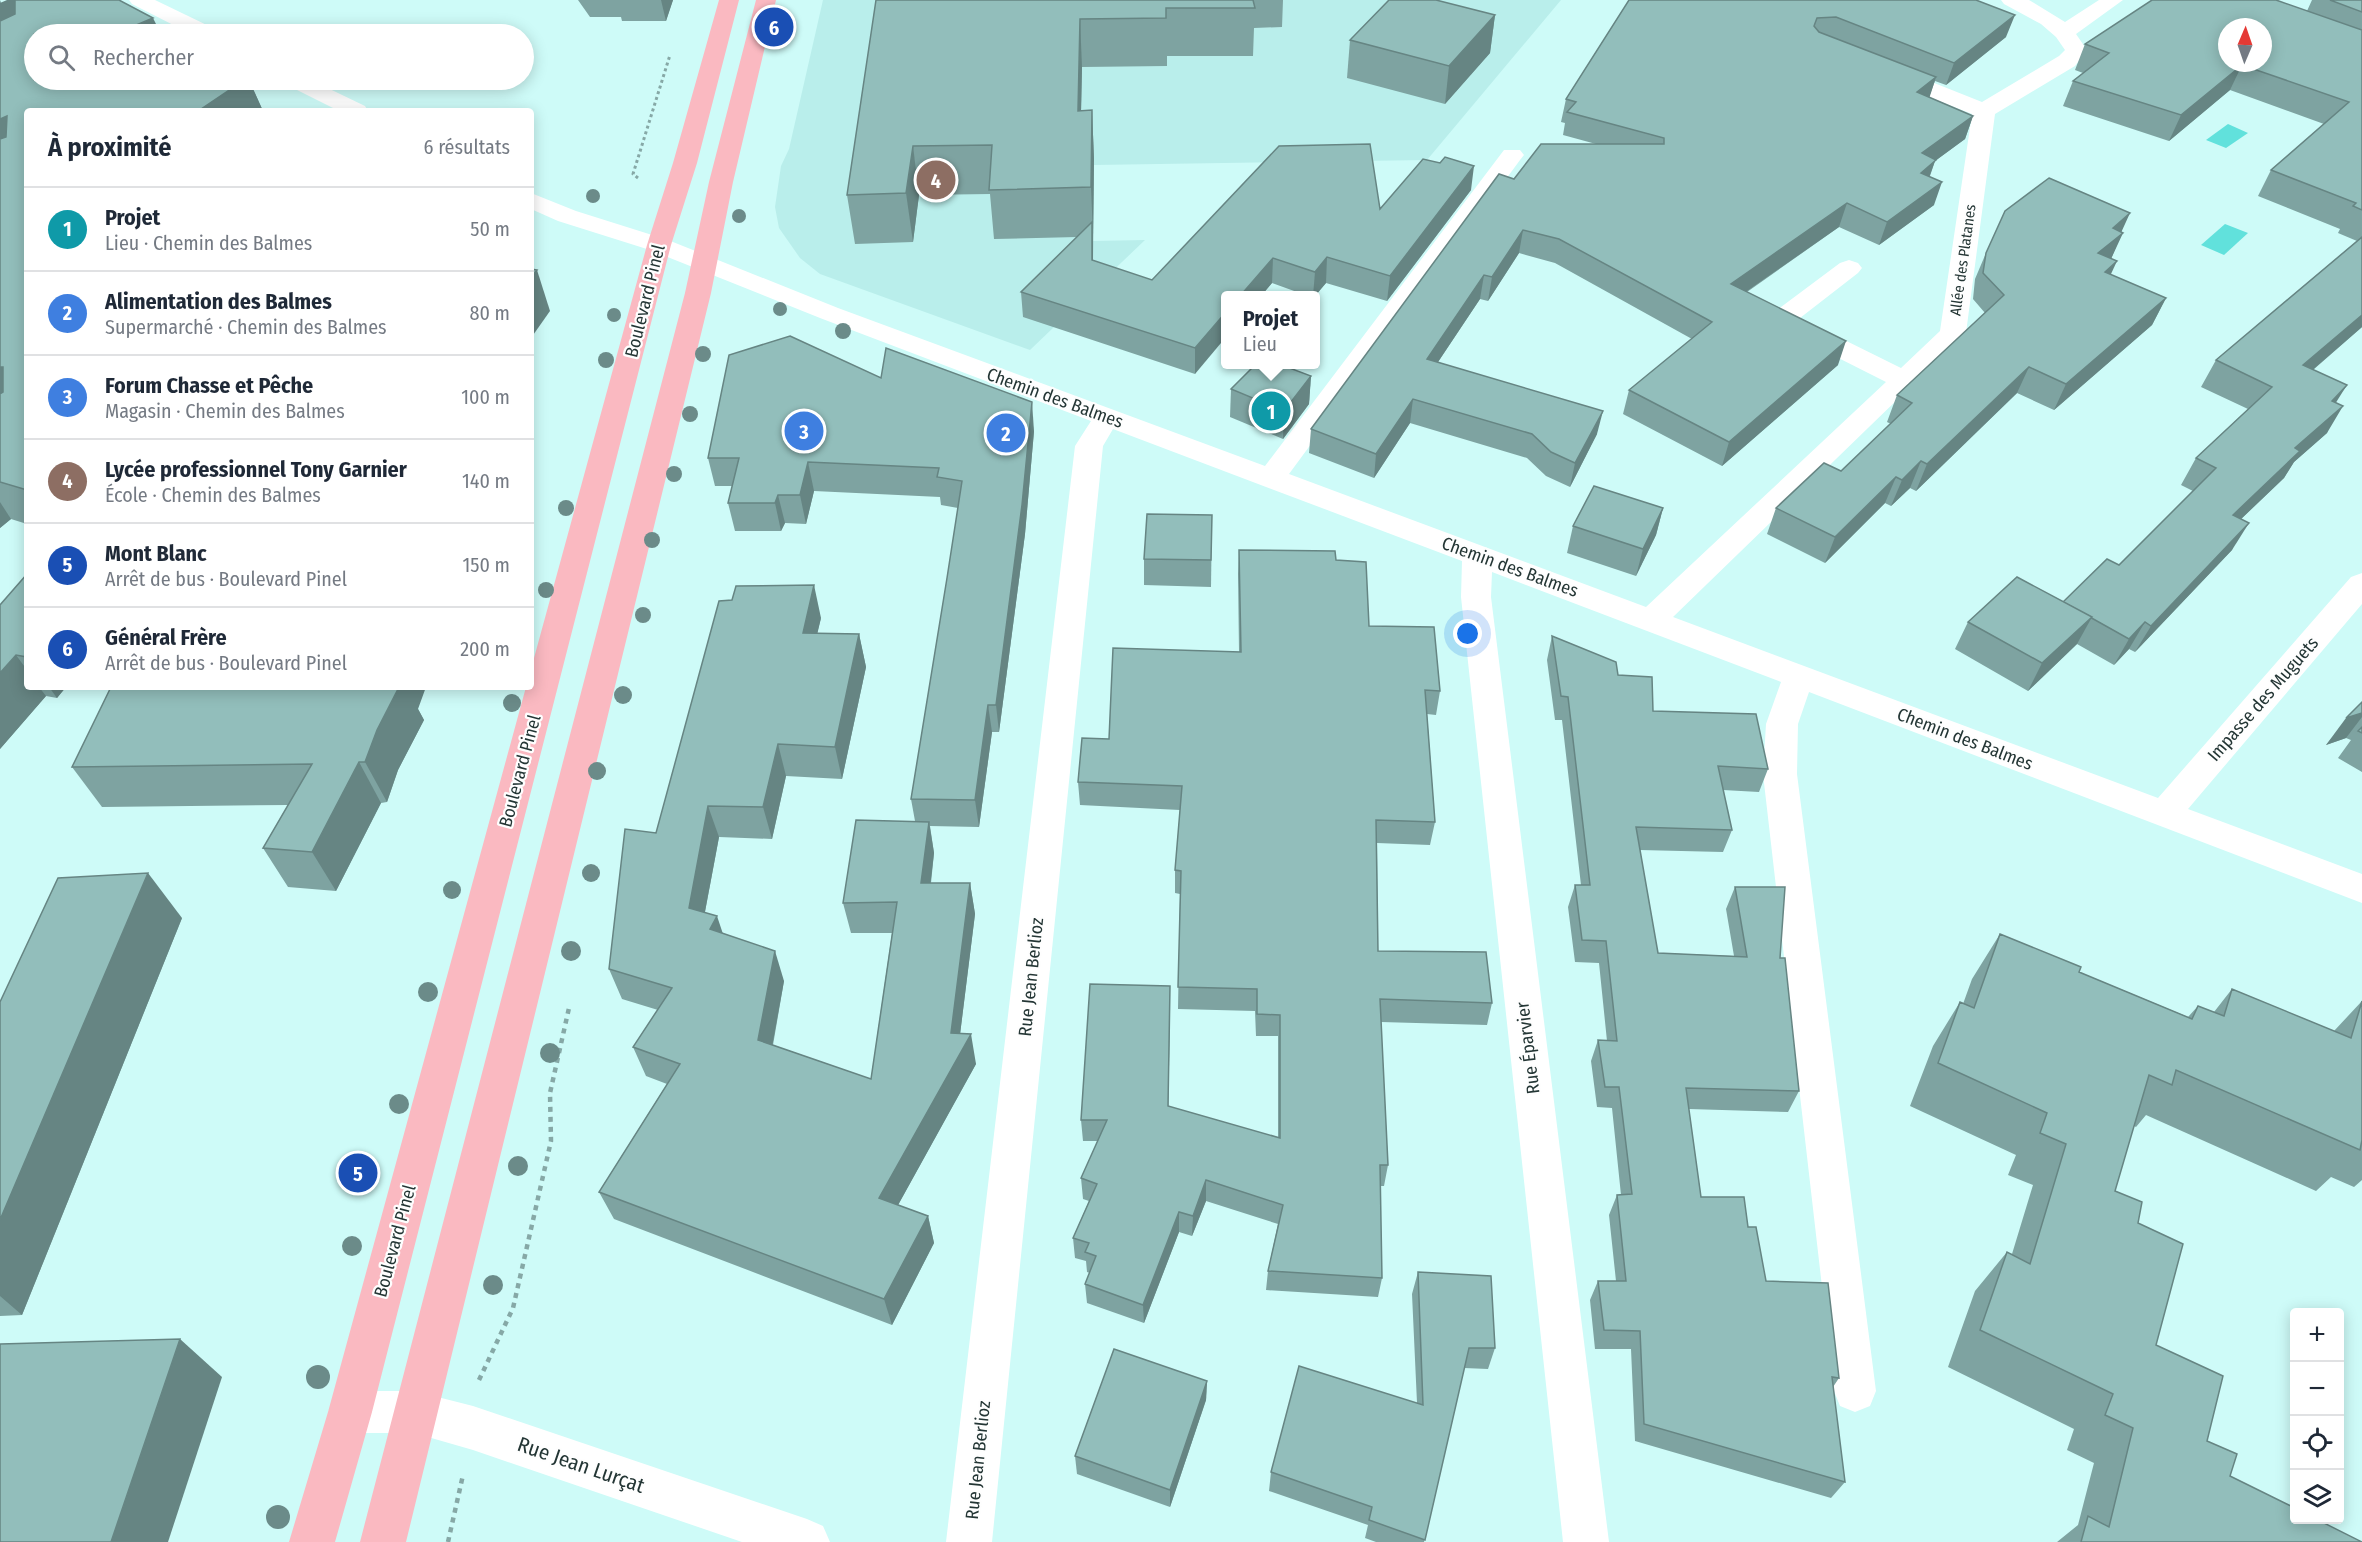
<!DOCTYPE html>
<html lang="fr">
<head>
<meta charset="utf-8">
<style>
	body { margin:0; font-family:"Fira Sans Condensed",sans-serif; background:#f6f6f7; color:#1f2937 }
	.controls { position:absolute; right:18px; bottom:18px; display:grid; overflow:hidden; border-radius:6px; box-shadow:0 3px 15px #0003 }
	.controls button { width:54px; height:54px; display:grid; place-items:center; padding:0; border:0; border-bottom:2px solid #e0e1e3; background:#fff; color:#1f2937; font:30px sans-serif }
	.compass { position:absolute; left:2218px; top:18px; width:54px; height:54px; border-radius:50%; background:#fff; box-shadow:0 3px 15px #0003; rotate:2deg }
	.you { position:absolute; left:1468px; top:634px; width:21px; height:21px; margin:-15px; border:4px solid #fff; border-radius:50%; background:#1a73e8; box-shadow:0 0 0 9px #1a73e833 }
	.badge { display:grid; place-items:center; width:39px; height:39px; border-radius:50%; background:#111827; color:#fff; font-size:20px; font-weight:700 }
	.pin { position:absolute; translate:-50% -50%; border:3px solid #fff; box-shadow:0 2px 6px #0006 }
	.popup { position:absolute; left:1221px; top:291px; width:99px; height:78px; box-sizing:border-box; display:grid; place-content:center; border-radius:6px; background:#fff; filter:drop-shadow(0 2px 4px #0005); font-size:20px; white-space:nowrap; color:#747a83 }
	.popup b { font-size:22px; color:#1f2937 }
	.popup::after { content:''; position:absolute; left:50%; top:100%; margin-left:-12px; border:12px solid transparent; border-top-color:#fff }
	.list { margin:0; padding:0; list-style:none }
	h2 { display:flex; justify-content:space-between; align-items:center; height:78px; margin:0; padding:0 24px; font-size:26px }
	h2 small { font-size:20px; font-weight:400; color:#747a83 }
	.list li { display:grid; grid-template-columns:39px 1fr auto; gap:18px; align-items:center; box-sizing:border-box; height:84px; padding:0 24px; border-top:2px solid #e0e1e3 }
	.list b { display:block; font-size:22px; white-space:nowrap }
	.list p { margin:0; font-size:20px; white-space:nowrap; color:#747a83 }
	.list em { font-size:20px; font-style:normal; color:#747a83 }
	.icon { flex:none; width:33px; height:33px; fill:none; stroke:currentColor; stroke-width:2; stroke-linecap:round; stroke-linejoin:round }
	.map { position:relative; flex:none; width:2362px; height:1542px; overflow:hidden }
	.search { position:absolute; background:#fff; box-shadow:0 3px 15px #0003; left:24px; top:24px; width:510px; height:66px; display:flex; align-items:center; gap:15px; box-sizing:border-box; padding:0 21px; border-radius:33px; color:#747a83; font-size:22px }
	.panel { position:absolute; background:#fff; box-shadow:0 3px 15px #0003; left:24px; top:108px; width:510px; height:582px; border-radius:6px }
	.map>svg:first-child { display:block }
	.built { fill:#b9eeeb }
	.water { fill:#61e1dc }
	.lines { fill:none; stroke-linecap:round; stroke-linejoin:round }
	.path-far1 { stroke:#86a8a6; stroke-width:3; stroke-dasharray:3 3; stroke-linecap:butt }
	.path { stroke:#86a8a6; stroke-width:4.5; stroke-dasharray:5 5; stroke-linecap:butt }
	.minor { fill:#fff; fill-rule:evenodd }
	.major { fill:#fab9c1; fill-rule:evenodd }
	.tree { fill:#6b8b89 }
	.wall { fill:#7ea3a1 }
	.shaded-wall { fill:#668583 }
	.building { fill:#92bebb; stroke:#668583; stroke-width:1.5; fill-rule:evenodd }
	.labels { text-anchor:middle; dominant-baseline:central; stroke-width:4.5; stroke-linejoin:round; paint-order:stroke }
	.far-street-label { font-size:15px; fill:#243635; stroke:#fefefe }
	.street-label { font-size:18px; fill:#243635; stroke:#fefefe }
	.near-street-label { font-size:21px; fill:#243635; stroke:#fefefe }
</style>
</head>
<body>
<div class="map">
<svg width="2362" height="1542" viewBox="0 0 2362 1542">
	<rect width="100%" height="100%" fill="#cefbf8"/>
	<polygon class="built" points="823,0 1561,0 1427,160 1094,165 1093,241 1145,240 1030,350 820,274 800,258 779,228 775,207 781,166 789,149"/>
	<g class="water">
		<polygon points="2228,124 2248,133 2226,148 2206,140"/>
		<polygon points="2225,224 2248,233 2224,255 2201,245"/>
	</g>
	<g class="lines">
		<polyline class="path-far1" points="638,178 633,174 670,55"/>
		<g class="path">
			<polyline points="479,1380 513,1308 551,1141 550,1093 569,1008"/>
			<polyline points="448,1542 463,1475"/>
		</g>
		<g class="minor">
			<polygon points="129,0 155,0 215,29 218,34 191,34 132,4"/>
			<polygon points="2001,0 2029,0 2065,22 2099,0 2123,0 2076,34 2087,50 2075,66 1995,114 1966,333 1673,617 2158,798 2351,577 2362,573 2362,604 2188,809 2362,874 2362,903 1809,692 1798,724 1797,774 1876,1391 1870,1406 1855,1412 1840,1406 1834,1391 1763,774 1766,724 1781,682 1492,572 1491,597 1609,1542 1563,1542 1461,597 1462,561 1113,429 1103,446 992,1542 946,1542 1075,446 1091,421 820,318 650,250 558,221 531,209 531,193 576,211 668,240 838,308 1265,466 1504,150 1520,150 1524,155 1520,160 1289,474 1646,607 1886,382 1773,325 1769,319 1773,313 1840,263 1849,260 1858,263 1862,268 1858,273 1800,318 1901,368 1940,331 1972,114 1883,79 1880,74 1883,69 1899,69 1982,102 2059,56 2065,50 2056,37 2041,24 2004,4"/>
			<polygon points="284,80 311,80 365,106 368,111 339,111 287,85"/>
			<polygon points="350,1391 414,1391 473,1406 807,1519 823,1526 830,1542 742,1542 473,1450 414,1433 350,1433 335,1427 328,1412 335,1397"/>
		</g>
		<g class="major">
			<polygon points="719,0 739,0 697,163 671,245 372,1412 335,1542 289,1542 328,1412 526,687 531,687 531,669 647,245 673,163"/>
			<polygon points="756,0 776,0 733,182 711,293 406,1542 360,1542 685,293 709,182"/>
		</g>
	</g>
	<g class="tree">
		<circle cx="593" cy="196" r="7"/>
		<circle cx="739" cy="216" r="7"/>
		<circle cx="780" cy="309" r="7"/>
		<circle cx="614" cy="315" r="7"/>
		<circle cx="843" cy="331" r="8"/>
		<circle cx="703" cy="354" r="8"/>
		<circle cx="606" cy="360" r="8"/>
		<circle cx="690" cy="414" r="8"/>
		<circle cx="674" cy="474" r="8"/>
		<circle cx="566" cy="508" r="8"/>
		<circle cx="652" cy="540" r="8"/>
		<circle cx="546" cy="590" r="8"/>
		<circle cx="643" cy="615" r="8"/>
		<circle cx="623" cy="695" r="9"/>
		<circle cx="512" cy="703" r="9"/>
		<circle cx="597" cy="771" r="9"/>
		<circle cx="591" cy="873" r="9"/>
		<circle cx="452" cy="890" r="9"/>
		<circle cx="571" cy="951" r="10"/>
		<circle cx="428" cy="992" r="10"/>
		<circle cx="550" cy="1053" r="10"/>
		<circle cx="399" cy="1104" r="10"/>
		<circle cx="518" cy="1166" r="10"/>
		<circle cx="352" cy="1246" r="10"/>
		<circle cx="493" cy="1285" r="10"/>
		<circle cx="318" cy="1377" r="12"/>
		<circle cx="278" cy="1517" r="12"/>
	</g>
	<g class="wall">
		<polygon points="0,0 34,80 249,80 263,111 27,111 27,524 11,519 0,528"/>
		<polygon points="578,0 673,0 666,21 622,21 621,17 590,17"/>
		<polygon points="876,0 1283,0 1282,27 1254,28 1253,56 1167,56 1167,66 1082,67 1081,111 1092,110 1094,159 1093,261 1152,280 1380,209 1471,190 1387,301 1326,283 1315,296 1308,296 1272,283 1261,296 1226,296 1195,374 1023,317 1021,292 1077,237 994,239 990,194 919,195 913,242 855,244 847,195"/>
		<polygon points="1629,0 1976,0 2006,37 1946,85 1935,81 1929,97 1973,116 1965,139 1935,161 1930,176 1934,205 1879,245 1839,227 1747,292 1838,365 1722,466 1623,414 1629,390 1692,339 1555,263 1519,253 1488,301 1480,299 1438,362 1597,434 1570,487 1546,476 1527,458 1410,423 1374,478 1309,453 1311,429 1514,179 1596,144 1563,135 1565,123 1561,122 1566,99"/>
		<polygon points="2312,0 2362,0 2362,327 2313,370 2336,403 2327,433 2294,462 2284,478 2241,519 2232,550 2135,652 2129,649 2114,665 2077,644 2028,691 1955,649 1968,622 2063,602 2119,565 2193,491 2181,485 2196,458 2248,409 2201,387 2216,360 2357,241 2338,233 2340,229 2258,196 2271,170 2324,124 2230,90 2169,141 2063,106 2073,81 2083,73 2075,70 2085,44 2307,11"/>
		<polygon points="1495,15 1490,53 1445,104 1347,78 1350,40"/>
		<polygon points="2122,232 2111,259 2111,275 2166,298 2152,325 2054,410 2017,393 1916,491 1910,488 1891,506 1885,503 1825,563 1767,534 1776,508 1841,471 1891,424 1887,422 1897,395 1985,313 1973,299 1975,279 1986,253"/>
		<polygon points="1311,376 1309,404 1283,439 1230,417 1231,389"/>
		<polygon points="881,378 1034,431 1025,534 999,732 992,732 979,827 930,826 934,853 931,883 970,883 975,914 960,1034 976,1064 898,1205 928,1216 934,1243 892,1325 614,1219 599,1192 667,1084 646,1076 633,1047 658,1010 622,999 609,969 656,833 821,618 817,633 859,634 866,667 842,779 786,776 772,839 719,837 705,912 723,934 784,981 773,1045 871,1079 892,933 851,933 843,903 915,821 911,799 947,578 958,508 941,505 940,497 814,491 806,524 785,523 781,531 735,531 728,503 732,486 715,486 708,458"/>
		<polygon points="1663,508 1656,535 1636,576 1567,553 1573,526"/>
		<polygon points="1212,515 1211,587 1144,585 1144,559"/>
		<polygon points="1239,550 1336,560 1369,626 1440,691 1436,715 1427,714 1435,822 1430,845 1377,843 1378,951 1492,1003 1487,1025 1381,1022 1388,1165 1384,1186 1380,1186 1382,1278 1378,1297 1266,1290 1268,1271 1278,1224 1206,1201 1192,1236 1179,1232 1144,1323 1087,1303 1085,1284 1090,1273 1087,1272 1086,1261 1075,1258 1073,1238 1089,1201 1083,1199 1081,1178 1098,1141 1083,1141 1081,1120 1170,986 1168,1106 1278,1138 1278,1036 1256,1036 1255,1011 1178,1009 1180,894 1175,893 1175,870 1180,810 1080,805 1078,782 1109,739 1239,652 1238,574"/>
		<polygon points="27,574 27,687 66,687 57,698 46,696 0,749"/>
		<polygon points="1552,636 1618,675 1653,711 1768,769 1759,792 1723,790 1732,830 1723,852 1640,850 1658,953 1734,956 1726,909 1735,887 1780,958 1799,1091 1788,1112 1689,1109 1701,1197 1748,1227 1766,1281 1839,1378 1833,1387 1845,1482 1831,1498 1635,1441 1631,1349 1595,1349 1590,1300 1598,1281 1616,1281 1609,1215 1617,1195 1621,1195 1612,1108 1597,1107 1591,1061 1598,1040 1607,1041 1599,963 1575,962 1568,907 1575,885 1581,885 1562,720 1555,720 1547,660"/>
		<polygon points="2362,702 2362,772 2338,758 2351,740 2346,738 2326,745"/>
		<polygon points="418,709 424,720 398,770 387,802 381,803 336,891 288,887 263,848 288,805 102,807 72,767"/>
		<polygon points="182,918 22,1315 0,1316 0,1002"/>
		<polygon points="2000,934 2079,972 2188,1017 2198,1006 2214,1012 2232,989 2334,1031 2362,1001 2362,1180 2354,1187 2331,1177 2316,1191 2146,1115 2136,1127 2134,1126 2115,1191 2138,1223 2156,1345 2207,1441 2230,1476 2362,1542 2057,1542 2078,1525 2094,1463 2067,1450 2074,1429 1948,1367 1975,1291 2007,1252 2012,1254 2033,1185 2008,1175 2016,1155 1910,1106 1933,1046 1960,1002 1963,1004 1972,979"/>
		<polygon points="1418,1272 1495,1348 1488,1369 1464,1368 1424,1542 1376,1542 1365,1538 1368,1525 1269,1491 1271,1472 1417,1403 1412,1294"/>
		<polygon points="1207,1381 1206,1400 1170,1507 1077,1474 1075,1456"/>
	</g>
	<g class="shaded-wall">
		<polygon points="7,0 17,0 35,34 0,50 0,3"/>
		<polygon points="661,0 673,0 666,21"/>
		<polygon points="1495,15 1490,53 1445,104 1449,66"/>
		<polygon points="2015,15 2006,37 1946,85 1954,63"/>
		<polygon points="153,18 161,34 115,34"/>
		<polygon points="1080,19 1082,67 1080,159 1078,111"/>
		<polygon points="2242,65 2230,90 2169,141 2181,115"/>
		<polygon points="1936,77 1929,99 1917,92"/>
		<polygon points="244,80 249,80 263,111 198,111"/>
		<polygon points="1092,110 1094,159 1093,236 1091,187"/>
		<polygon points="7,116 27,153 0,170 0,119"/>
		<polygon points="1973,116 1965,139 1935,161 1927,183 1912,196 1922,153"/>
		<polygon points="913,146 919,195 913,242 906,193"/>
		<polygon points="1474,166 1471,190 1387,301 1390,276"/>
		<polygon points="1942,182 1934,205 1879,245 1887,222"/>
		<polygon points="1847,203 1839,227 1724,307 1731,284"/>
		<polygon points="2130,213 2120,235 2123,233 2111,259 2098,253 2113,228"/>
		<polygon points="1092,222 1093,248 1093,285 1092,260"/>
		<polygon points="1523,230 1519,253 1488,301 1492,277"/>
		<polygon points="1327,257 1326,283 1315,296 1313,296 1315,272"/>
		<polygon points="1273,258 1272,283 1261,296 1240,296"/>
		<polygon points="2117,261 2105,287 2105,272"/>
		<polygon points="537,270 550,311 531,338 531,277"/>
		<polygon points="1484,275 1480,299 1424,383 1427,359"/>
		<polygon points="2166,298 2152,325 2054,410 2066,384"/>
		<polygon points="1226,312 1226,337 1195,374 1195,348"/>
		<polygon points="2362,315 2362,327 2287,392 2303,365"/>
		<polygon points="1846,341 1838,365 1722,466 1729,442"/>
		<polygon points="0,367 3,367 27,406 0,425"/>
		<polygon points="2029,367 2017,393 1916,491 1927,464"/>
		<polygon points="1311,376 1309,404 1283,439 1284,411"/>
		<polygon points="2347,385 2330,412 2332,401"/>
		<polygon points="1413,399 1410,423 1374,478 1376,454"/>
		<polygon points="1032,402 1034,431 1025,534 999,732 996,705"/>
		<polygon points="2343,406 2327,433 2294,462 2284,478 2217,542 2233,515 2295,448"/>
		<polygon points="1603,411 1597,434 1570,487 1575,463"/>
		<polygon points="1921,461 1910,488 1891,506 1902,480"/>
		<polygon points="808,462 814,491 806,524 800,495"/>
		<polygon points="1896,477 1885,503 1825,563 1835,537"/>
		<polygon points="778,495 785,523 781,531 775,503"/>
		<polygon points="0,502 11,519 0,528"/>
		<polygon points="1663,508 1656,535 1636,576 1643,549"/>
		<polygon points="2249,523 2232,550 2135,652 2151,626"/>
		<polygon points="814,585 821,618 810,665 803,633"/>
		<polygon points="2092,617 2077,644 2028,691 2042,663"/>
		<polygon points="2145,622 2129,649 2114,665 2129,639"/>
		<polygon points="859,634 866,667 842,779 835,747"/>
		<polygon points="16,655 27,670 27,687 39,687 46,696 0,749 0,673"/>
		<polygon points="49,687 66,687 57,698"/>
		<polygon points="399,687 426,687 418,709 424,720 398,770 387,802 365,762 377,730"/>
		<polygon points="988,705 992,732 979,827 975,800"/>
		<polygon points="2362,713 2362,717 2346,738 2326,745 2346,718"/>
		<polygon points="778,744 786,776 772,839 763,807"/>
		<polygon points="359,762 381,803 336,891 312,852"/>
		<polygon points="708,806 719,837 700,938 689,908"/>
		<polygon points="929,822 934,853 927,913 921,883"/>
		<polygon points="148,873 182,918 22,1315 0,1296 0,1220"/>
		<polygon points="970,883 975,914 957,1059 971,1034 976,1064 887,1225 879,1198 951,1033"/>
		<polygon points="717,916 727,946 710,929"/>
		<polygon points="775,951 784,981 768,1069 758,1040"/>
		<polygon points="1170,986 1170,1008 1168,1127 1168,1106"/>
		<polygon points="1206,1180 1206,1201 1192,1236 1193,1216"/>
		<polygon points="1179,1212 1179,1232 1144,1323 1143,1305"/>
		<polygon points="928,1216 934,1243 892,1325 884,1299"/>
		<polygon points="180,1339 222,1377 168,1542 111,1542"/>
		<polygon points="1207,1381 1206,1400 1170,1507 1170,1490"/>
	</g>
	<g class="building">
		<polygon points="15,0 119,0 153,18 115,34 34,34 34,80 244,80 198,111 27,111 27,490 0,482 0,394 3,392 3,367 0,367 0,139 6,137 7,116 0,119 0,21 15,14"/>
		<polygon points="876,0 1253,0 1255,8 1166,8 1166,18 1080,19 1078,111 1092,110 1091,187 989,190 992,145 913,146 906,193 847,195"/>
		<polygon points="1389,0 1436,0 1495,15 1449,66 1350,40"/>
		<polygon points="1629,0 1976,0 2015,15 1954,63 1836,17 1817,18 1814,26 1819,32 1936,77 1917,92 1973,116 1922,153 1936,160 1921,173 1942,182 1887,222 1847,203 1731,284 1846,341 1729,442 1629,390 1712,322 1559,239 1523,230 1492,277 1484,275 1427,359 1603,411 1575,463 1551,452 1532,434 1413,399 1376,454 1311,429 1499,174 1514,179 1541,144 1664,144 1664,138 1567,112 1576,102 1566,99"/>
		<path d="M2152,0H2276L2362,30V210L2353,206L2356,203L2271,170L2349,102L2242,65L2181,115L2073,81L2109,53L2085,44ZM2227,27H2263V63H2227Z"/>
		<polygon points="2330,0 2362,0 2362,12"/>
		<polygon points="1370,144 1380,209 1423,159 1440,163 1445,157 1474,166 1390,276 1327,257 1315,272 1273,258 1240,296 1226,296 1226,312 1195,348 1021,292 1092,222 1092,260 1152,280 1279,146"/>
		<polygon points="2049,178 2130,213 2113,228 2123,233 2098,253 2117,261 2105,272 2166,298 2066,384 2029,367 1927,464 1921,461 1902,480 1896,477 1835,537 1776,508 1824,463 1841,471 1912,403 1897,395 2004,295 1983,273 1986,253 2005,211"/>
		<polygon points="2362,237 2362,315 2303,365 2347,385 2332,401 2343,406 2295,448 2300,451 2233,515 2249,523 2151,626 2145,622 2129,639 2063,602 2107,559 2119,565 2216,468 2196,458 2272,387 2216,360"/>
		<polygon points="531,269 537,270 531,277"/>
		<polygon points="790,336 881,378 886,348 1032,402 1022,505 996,705 988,705 975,800 911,799 947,578 962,481 937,477 939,468 808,462 800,495 778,495 775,503 728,503 739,458 708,458 729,355"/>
		<polygon points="1256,364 1279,364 1311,376 1284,411 1231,389"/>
		<polygon points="1594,486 1663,508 1643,549 1573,526"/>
		<polygon points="1147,514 1212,515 1211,560 1144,559"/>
		<polygon points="1239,550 1335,551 1336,560 1366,562 1369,626 1434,627 1440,691 1425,690 1435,822 1376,820 1378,951 1486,952 1492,1003 1380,999 1388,1165 1380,1165 1382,1278 1268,1271 1283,1205 1206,1180 1193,1216 1179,1212 1143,1305 1085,1284 1096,1256 1085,1252 1089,1243 1073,1238 1097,1184 1081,1178 1107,1120 1081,1120 1090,984 1170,986 1168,1106 1280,1138 1280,1015 1257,1014 1257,989 1178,987 1181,871 1175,870 1182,786 1078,782 1082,738 1109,739 1113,648 1241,652"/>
		<polygon points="27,574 27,657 16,655 0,673 0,605"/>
		<polygon points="2017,577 2092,617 2042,663 1968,622"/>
		<polygon points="814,585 803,633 859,634 835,747 778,744 763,807 708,806 689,908 717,916 710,929 775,951 758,1040 871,1079 897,902 843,903 856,820 929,822 921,883 970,883 951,1033 971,1034 879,1198 928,1216 884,1299 599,1192 680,1064 633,1047 672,988 609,969 625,829 656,833 719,601 732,600 736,586"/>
		<polygon points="1552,636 1616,662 1618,675 1652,677 1653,711 1756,714 1768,769 1718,766 1732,830 1636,827 1658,953 1747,957 1735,887 1785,887 1780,958 1785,958 1799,1091 1686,1088 1701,1197 1744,1197 1748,1227 1756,1227 1766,1281 1828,1283 1839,1378 1832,1377 1845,1482 1644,1424 1640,1331 1604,1330 1598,1281 1626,1281 1617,1195 1632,1194 1619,1087 1605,1087 1598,1040 1617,1041 1606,941 1582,940 1575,885 1590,885 1568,697 1561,696"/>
		<polygon points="111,687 399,687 377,730 365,762 359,762 312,852 263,848 312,764 72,767"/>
		<polygon points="2362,702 2362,713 2346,718"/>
		<polygon points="2362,727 2362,733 2358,731"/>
		<polygon points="148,873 0,1220 0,1002 58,878"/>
		<polygon points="2000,934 2081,967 2079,972 2192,1019 2198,1006 2224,1016 2232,989 2351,1038 2362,1001 2362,1140 2360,1150 2176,1070 2172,1085 2149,1075 2115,1191 2142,1202 2138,1223 2183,1244 2156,1345 2223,1376 2207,1441 2237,1454 2230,1476 2295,1508 2295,1520 2318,1520 2362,1542 2081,1542 2088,1516 2109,1527 2133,1428 2105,1415 2113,1394 1980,1330 2007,1252 2030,1264 2066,1144 2040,1133 2047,1113 1938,1063 1960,1002 1974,1008"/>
		<polygon points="1418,1272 1491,1276 1495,1348 1469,1348 1425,1540 1369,1520 1372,1507 1271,1472 1299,1366 1423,1405"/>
		<polygon points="180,1339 111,1542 0,1542 0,1344"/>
		<polygon points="1114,1349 1207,1381 1170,1490 1075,1456"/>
	</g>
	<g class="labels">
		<g class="far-street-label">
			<text transform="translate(1963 260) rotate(-82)">Allée des Platanes</text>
		</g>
		<g class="street-label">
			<text transform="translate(645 301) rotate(-76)">Boulevard Pinel</text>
			<text transform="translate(1055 398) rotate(20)">Chemin des Balmes</text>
			<text transform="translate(1510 567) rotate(20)">Chemin des Balmes</text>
			<text transform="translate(2263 699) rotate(-49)">Impasse des Muguets</text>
			<text transform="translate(1965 739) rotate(21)">Chemin des Balmes</text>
			<text transform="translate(520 771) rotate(-75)">Boulevard Pinel</text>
			<text transform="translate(1031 977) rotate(-84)">Rue Jean Berlioz</text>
			<text transform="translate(1528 1048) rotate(-97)">Rue Éparvier</text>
			<text transform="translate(395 1241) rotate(-75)">Boulevard Pinel</text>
			<text transform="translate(978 1460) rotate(-84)">Rue Jean Berlioz</text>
		</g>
		<g class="near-street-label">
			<text transform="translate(581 1465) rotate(19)">Rue Jean Lurçat</text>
		</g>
	</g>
</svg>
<div class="controls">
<button>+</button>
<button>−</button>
<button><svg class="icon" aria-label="locate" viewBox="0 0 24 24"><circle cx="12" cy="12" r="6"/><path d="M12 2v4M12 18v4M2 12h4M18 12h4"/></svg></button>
<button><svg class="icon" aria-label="layers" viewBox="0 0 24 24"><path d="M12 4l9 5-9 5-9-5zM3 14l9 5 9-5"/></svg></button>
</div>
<svg class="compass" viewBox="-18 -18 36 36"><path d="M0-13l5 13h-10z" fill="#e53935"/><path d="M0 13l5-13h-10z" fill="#747a83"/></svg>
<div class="you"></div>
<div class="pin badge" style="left:1271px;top:411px;background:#0f9aa8">1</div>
<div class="popup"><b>Projet</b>Lieu</div>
<div class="pin badge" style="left:1006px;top:433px;background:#3f7fe0">2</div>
<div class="pin badge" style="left:804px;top:431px;background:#3f7fe0">3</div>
<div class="pin badge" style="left:936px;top:180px;background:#8d6e63">4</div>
<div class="pin badge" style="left:358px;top:1173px;background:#1a4fb4">5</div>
<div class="pin badge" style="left:774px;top:27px;background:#1a4fb4">6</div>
<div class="search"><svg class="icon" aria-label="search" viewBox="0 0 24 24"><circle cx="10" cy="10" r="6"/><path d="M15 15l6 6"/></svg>Rechercher</div>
<section class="panel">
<h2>À proximité<small>6 résultats</small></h2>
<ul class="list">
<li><span class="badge" style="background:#0f9aa8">1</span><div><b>Projet</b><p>Lieu · Chemin des Balmes</p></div><em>50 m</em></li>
<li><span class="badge" style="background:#3f7fe0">2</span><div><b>Alimentation des Balmes</b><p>Supermarché · Chemin des Balmes</p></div><em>80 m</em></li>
<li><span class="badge" style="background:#3f7fe0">3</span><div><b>Forum Chasse et Pêche</b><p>Magasin · Chemin des Balmes</p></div><em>100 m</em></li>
<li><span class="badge" style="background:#8d6e63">4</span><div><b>Lycée professionnel Tony Garnier</b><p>École · Chemin des Balmes</p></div><em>140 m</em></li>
<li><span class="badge" style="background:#1a4fb4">5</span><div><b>Mont Blanc</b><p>Arrêt de bus · Boulevard Pinel</p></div><em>150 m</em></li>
<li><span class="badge" style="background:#1a4fb4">6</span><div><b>Général Frère</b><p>Arrêt de bus · Boulevard Pinel</p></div><em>200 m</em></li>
</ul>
</section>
</div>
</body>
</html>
